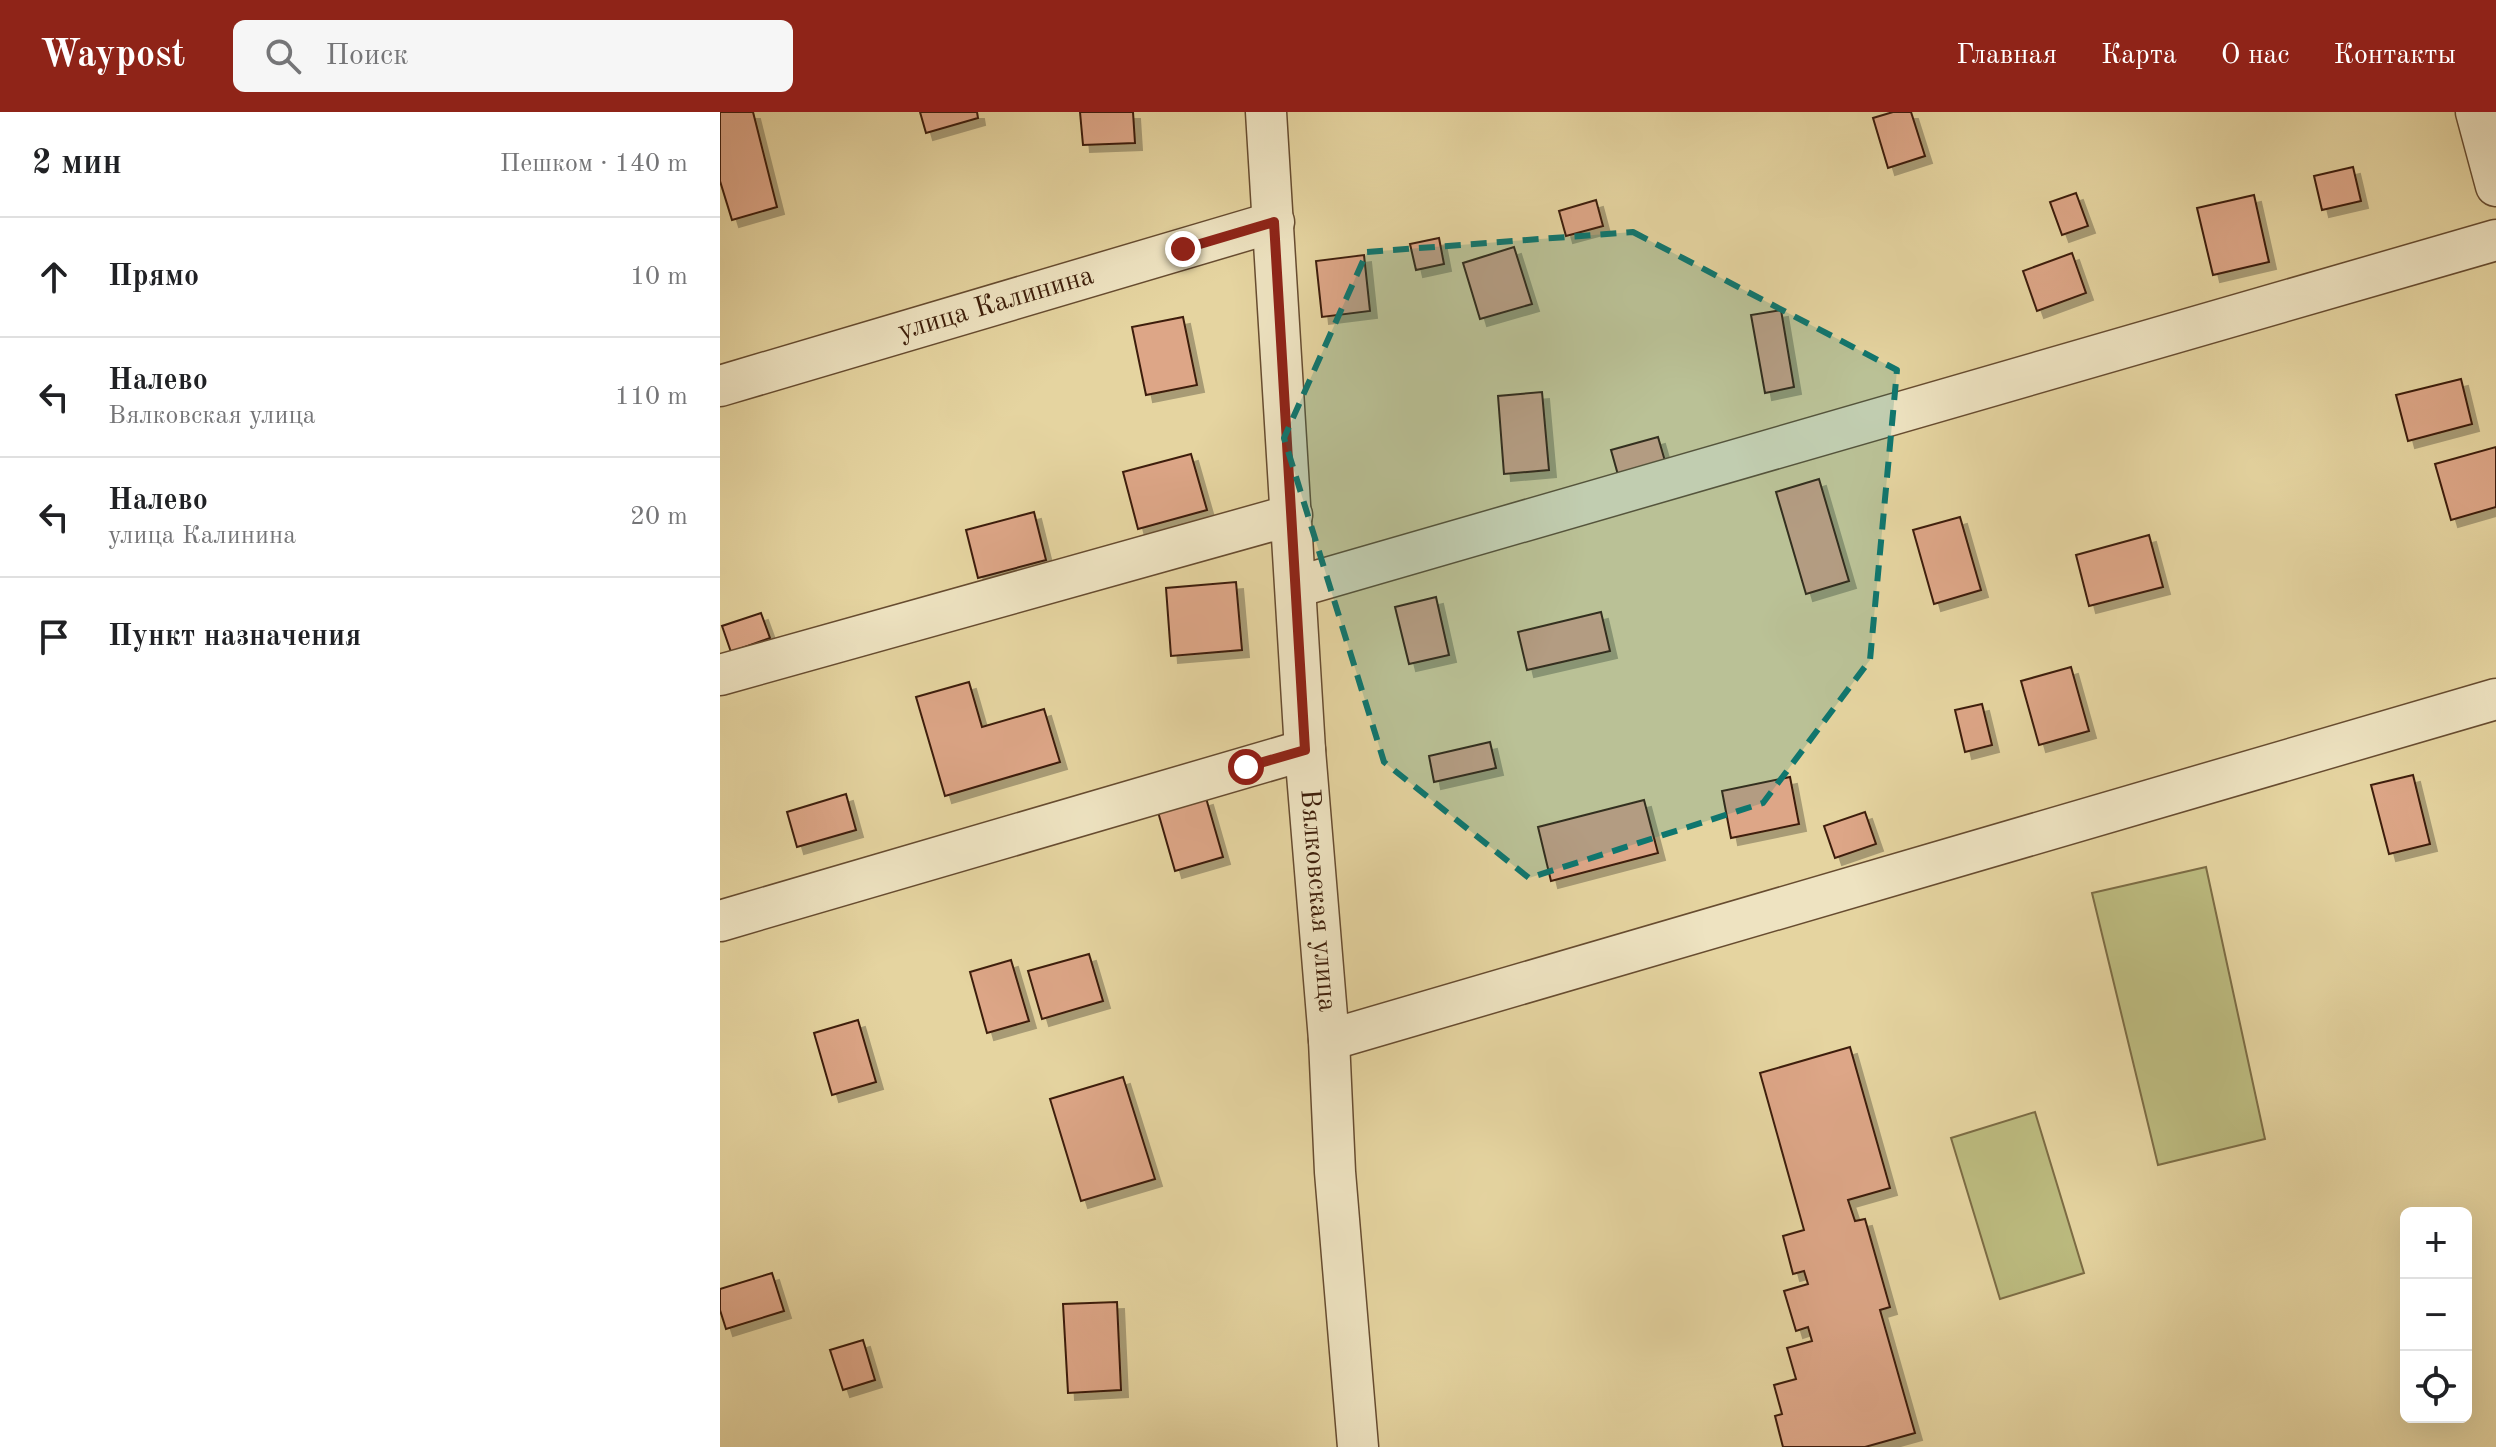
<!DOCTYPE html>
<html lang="ru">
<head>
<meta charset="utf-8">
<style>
	body { margin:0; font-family:"Old Standard TT",serif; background:#f6f6f6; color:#202124 }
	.controls { position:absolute; right:24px; bottom:24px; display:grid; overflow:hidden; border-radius:12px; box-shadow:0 8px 32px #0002 }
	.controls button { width:72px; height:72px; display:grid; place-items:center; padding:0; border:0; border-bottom:2px solid #e0e0e0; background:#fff; color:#202124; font:40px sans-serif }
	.stop { position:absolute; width:24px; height:24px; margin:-18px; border:6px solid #8f2418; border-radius:50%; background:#fff }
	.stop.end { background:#8f2418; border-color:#fff; box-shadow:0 2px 8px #0008 }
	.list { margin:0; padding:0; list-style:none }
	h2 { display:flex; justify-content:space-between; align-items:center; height:104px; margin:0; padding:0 32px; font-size:34px }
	h2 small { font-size:26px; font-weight:400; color:#757577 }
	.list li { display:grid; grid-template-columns:52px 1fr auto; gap:24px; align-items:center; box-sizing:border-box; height:120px; padding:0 32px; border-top:2px solid #e0e0e0 }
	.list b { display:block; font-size:30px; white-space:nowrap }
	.list p { margin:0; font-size:26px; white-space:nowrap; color:#757577 }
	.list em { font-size:26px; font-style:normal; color:#757577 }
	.icon { flex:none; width:44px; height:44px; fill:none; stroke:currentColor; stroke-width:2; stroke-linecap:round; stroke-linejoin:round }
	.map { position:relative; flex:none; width:1776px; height:1335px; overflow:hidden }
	header { display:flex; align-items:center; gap:48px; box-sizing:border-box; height:112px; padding:0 40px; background:#8f2418; color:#fff }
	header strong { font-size:38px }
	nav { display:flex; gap:44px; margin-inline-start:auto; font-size:28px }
	.search { width:560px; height:72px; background:#f6f6f6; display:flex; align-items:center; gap:20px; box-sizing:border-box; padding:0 28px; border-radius:12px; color:#757577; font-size:30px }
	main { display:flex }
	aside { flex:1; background:#fff }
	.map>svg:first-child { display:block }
	.green { fill:#bcbb7f; stroke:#7c6c44; stroke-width:2 }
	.building { fill:#dda687; stroke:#3d1e0a; stroke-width:2; filter:url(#shadow) }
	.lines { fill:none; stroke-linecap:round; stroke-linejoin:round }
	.minor-casing { stroke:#674c30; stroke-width:43 }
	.minor { stroke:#eee3c1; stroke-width:40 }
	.route { stroke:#8f2418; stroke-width:10 }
	.marked { fill:#0f766e; fill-opacity:0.2; stroke:#0f766e; stroke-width:6; stroke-dasharray:16 10; stroke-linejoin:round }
	.labels { text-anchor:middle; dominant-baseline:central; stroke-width:8; stroke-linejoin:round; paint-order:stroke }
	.street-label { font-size:28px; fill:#3d1e0a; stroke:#eee3c1 }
</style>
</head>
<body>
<header>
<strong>Waypost</strong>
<div class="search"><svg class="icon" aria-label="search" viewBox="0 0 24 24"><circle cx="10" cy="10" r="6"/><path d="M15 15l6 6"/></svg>Поиск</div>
<nav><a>Главная</a><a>Карта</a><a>О нас</a><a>Контакты</a></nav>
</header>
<main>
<aside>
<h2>2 мин<small>Пешком · 140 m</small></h2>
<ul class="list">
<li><svg class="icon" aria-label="ahead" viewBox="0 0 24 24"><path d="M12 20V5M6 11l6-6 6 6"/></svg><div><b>Прямо</b></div><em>10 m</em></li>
<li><svg class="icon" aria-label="left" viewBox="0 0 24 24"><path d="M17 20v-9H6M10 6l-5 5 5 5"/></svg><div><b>Налево</b><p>Вялковская улица</p></div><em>110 m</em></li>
<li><svg class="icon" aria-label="left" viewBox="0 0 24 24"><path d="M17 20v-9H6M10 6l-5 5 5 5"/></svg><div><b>Налево</b><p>улица Калинина</p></div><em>20 m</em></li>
<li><svg class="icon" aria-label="arrive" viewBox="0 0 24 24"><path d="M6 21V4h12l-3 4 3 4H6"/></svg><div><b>Пункт назначения</b></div></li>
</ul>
</aside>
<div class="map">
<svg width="1776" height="1335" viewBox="0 0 1776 1335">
	<defs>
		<filter id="shadow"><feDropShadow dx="7" dy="7" stdDeviation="0" flood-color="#0004"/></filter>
	</defs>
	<rect width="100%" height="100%" fill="#e5d4a0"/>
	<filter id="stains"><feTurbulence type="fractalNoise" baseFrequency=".0025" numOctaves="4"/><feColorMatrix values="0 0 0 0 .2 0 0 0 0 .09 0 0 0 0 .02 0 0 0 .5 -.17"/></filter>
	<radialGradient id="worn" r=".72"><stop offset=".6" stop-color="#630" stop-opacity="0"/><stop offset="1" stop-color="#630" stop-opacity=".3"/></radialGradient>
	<g class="green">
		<polygon points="1486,755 1545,1027 1438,1053 1372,781"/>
		<polygon points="1315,1000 1364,1161 1280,1187 1231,1026"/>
	</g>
	<g class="building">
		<polygon points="0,0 33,0 57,95 12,108 0,69"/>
		<polygon points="200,0 257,0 258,6 206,21"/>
		<polygon points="360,0 413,0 415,31 363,33"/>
		<polygon points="1173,0 1191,0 1205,44 1168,56 1153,6"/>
		<polygon points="1633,55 1641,89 1602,98 1594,64"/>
		<polygon points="1356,81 1368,114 1342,123 1330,90"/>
		<polygon points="1534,83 1549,150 1493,163 1477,96"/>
		<polygon points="876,88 883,114 846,124 839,99"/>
		<polygon points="719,126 724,152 696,158 690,132"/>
		<polygon points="794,135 812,192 760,207 743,151"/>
		<polygon points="1352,141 1366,181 1317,199 1303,159"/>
		<polygon points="644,143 650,199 602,205 596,149"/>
		<polygon points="1061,198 1074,275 1045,281 1031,203"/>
		<polygon points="463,205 477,273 426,283 412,215"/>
		<polygon points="1741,267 1752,312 1688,329 1676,283"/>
		<polygon points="822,280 829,358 784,362 778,284"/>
		<polygon points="938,325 949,363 902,377 891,338"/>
		<polygon points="1776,335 1776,395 1731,408 1715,352"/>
		<polygon points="471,342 487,398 418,417 403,360"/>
		<polygon points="1099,367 1129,469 1086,482 1056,380"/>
		<polygon points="314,400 326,448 258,466 246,418"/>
		<polygon points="1240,405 1261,478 1214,492 1193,418"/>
		<polygon points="1429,423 1443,475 1369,494 1356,443"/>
		<polygon points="516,470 522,538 451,544 446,476"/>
		<polygon points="716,485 729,543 689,552 675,495"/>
		<polygon points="881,500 890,539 807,558 798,520"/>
		<polygon points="41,501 50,526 11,540 2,514"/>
		<polygon points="1351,555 1369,619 1319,633 1301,569"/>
		<polygon points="249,570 262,615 324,597 340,650 225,684 196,585"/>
		<polygon points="1262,592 1272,633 1245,640 1235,598"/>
		<polygon points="770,630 776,656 714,670 709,644"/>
		<polygon points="1693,663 1710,732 1669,742 1651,673"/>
		<polygon points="1070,665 1079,712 1011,726 1002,679"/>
		<polygon points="126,682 136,718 77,735 67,700"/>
		<polygon points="486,686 503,745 455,759 438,700"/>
		<polygon points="924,688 938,741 831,769 818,715"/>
		<polygon points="1145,700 1156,732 1115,746 1104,714"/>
		<polygon points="369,842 383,889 322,907 308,859"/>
		<polygon points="291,848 309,909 267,921 250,860"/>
		<polygon points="138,908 156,970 112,983 94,921"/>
		<polygon points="1130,935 1170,1076 1128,1088 1135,1109 1145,1107 1170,1195 1160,1198 1195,1321 1145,1335 1063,1335 1055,1304 1062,1302 1054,1273 1076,1267 1067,1236 1092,1229 1088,1215 1076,1219 1064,1179 1088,1172 1084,1159 1073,1162 1063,1124 1084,1118 1040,961"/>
		<polygon points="403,965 435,1067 361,1089 330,987"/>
		<polygon points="52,1161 64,1199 6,1217 0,1198 0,1177"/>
		<polygon points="397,1190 401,1278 348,1281 343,1192"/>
		<polygon points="143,1228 155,1268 123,1278 110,1238"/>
	</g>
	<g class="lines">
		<g class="minor-casing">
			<g id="minor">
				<path id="s1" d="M546,0L585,638L609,928L615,1060L638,1335"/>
				<polyline points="1756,0 1776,74"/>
				<path id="s2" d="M0,274L554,110"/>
				<polyline points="576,475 1776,128"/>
				<polyline points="0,563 572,403"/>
				<polyline points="0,809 585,638"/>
				<polyline points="609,928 1776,587"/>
			</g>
		</g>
		<use href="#minor" class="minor"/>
	</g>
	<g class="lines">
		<polyline class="route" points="463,137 554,110 585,638 526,655"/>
	</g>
	<path class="marked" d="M913,120L1177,258L1150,548L1043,691L809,766L664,650L564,326L647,140Z"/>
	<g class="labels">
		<g class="street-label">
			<text stroke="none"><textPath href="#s2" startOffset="288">улица Калинина</textPath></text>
			<text stroke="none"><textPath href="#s1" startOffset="790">Вялковская улица</textPath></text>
		</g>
	</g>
	<rect width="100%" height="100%" filter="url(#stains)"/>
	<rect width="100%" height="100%" fill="url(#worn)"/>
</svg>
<div class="controls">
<button>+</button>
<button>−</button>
<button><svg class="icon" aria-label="locate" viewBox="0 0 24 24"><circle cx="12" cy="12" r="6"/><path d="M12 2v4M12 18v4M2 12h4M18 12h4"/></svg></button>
</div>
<div class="stop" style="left:526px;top:655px"></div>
<div class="stop end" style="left:463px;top:137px"></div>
</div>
</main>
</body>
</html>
